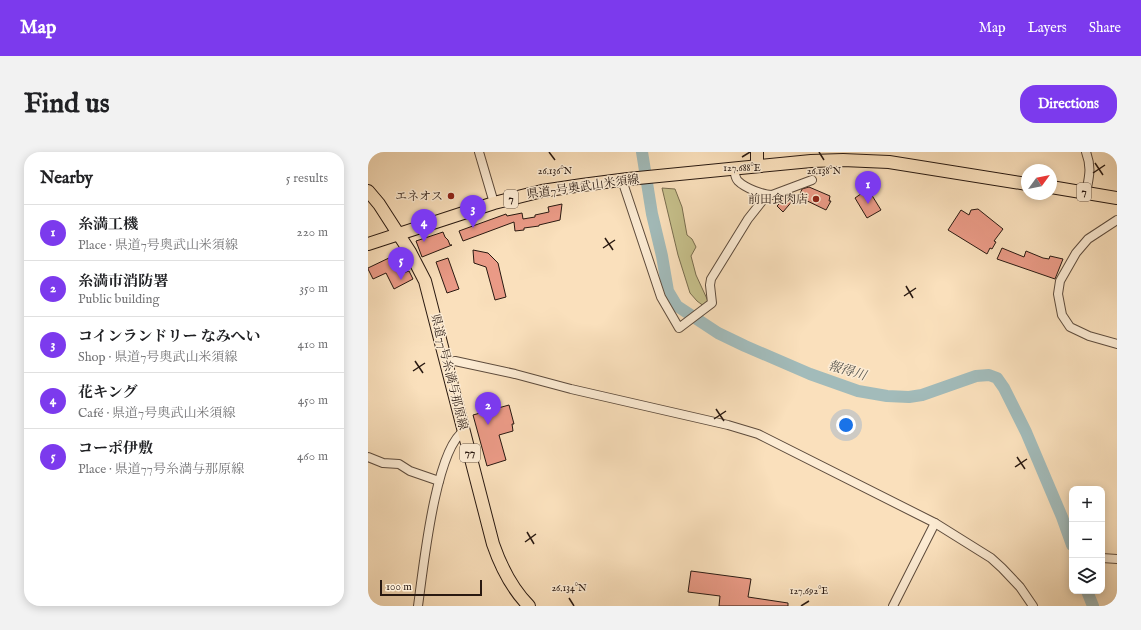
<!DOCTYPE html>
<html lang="en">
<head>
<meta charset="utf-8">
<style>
	body { margin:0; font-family:"IM FELL English","Noto Serif JP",serif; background:#f2f2f2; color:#202124 }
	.controls { position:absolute; right:12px; bottom:12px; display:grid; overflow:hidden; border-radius:8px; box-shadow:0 2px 10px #0003 }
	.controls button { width:36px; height:36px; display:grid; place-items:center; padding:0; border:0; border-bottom:1px solid #e0e0e0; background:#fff; color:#202124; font:20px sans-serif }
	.compass { position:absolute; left:653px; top:12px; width:36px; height:36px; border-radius:50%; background:#fff; box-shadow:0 2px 10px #0003; rotate:57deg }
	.scale { position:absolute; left:12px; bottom:10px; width:102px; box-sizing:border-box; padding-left:4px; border:2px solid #291911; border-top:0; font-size:11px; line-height:14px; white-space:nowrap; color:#291911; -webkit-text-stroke:3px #fcebd3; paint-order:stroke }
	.you { position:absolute; left:478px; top:273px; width:14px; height:14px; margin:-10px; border:3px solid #fff; border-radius:50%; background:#1a73e8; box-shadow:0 0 0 6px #1a73e833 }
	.badge { display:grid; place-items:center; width:26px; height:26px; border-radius:50%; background:#7c3aed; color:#fff; font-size:13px; font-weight:700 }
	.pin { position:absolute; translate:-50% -33px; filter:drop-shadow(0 1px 2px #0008) }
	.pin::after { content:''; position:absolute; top:21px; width:14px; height:12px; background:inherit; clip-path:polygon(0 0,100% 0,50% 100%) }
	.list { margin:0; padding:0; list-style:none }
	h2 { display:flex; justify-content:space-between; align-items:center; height:52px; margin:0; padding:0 16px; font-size:17px }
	h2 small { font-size:13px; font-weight:400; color:#757577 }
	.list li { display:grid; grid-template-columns:26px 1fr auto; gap:12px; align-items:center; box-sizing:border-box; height:56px; padding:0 16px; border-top:1px solid #e0e0e0 }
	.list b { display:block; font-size:15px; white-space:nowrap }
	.list p { margin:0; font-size:13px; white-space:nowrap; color:#757577 }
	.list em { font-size:13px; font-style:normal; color:#757577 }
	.icon { flex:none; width:22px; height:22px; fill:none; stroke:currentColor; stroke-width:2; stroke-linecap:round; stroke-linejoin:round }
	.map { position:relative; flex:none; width:749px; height:454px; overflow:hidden; border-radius:16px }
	header { display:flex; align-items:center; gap:24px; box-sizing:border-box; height:56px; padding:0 20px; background:#7c3aed; color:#fff }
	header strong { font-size:19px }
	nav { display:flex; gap:22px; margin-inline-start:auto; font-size:14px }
	.intro { display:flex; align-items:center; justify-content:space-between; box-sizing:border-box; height:96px; padding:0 24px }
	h1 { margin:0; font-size:28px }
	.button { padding:10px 18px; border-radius:16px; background:#7c3aed; color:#fff; font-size:14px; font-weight:700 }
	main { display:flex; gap:24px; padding:0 24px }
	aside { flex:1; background:#fff; border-radius:16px; box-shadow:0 2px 10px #0003 }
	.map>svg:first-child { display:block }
	.green { fill:#c6c08b; stroke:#786c4e }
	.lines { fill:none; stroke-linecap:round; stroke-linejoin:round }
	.river { stroke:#a2bbba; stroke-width:12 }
	.building { fill:#ea9a86; stroke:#291911 }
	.street-casing { stroke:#5d4b3c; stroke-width:10 }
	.primary-casing { stroke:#291911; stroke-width:14 }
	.street { stroke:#fcebd3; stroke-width:8 }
	.primary { stroke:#fae0bc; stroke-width:12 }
	.ticks { fill:none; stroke:#291911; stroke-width:1.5 }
	.poi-dot { fill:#8f2418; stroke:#fcebd3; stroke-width:1.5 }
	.labels { text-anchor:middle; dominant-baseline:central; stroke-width:3; stroke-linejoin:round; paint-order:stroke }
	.shield { fill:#fcebd3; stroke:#68584b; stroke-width:1 }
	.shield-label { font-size:11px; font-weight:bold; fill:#291911 }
	.street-label { font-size:12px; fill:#291911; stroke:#fcebd3 }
	.poi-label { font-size:12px; fill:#291911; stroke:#fcebd3; text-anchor:end }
	.water-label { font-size:13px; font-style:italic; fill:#53524c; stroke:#fcebd3 }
	.ticks-label { font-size:10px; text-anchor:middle; fill:#291911; stroke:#fcebd3; stroke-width:3; stroke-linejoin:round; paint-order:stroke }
</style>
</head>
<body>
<header>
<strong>Map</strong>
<nav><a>Map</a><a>Layers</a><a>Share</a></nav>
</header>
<div class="intro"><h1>Find us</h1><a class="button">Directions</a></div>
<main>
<aside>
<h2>Nearby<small>5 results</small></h2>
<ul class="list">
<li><span class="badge">1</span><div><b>糸満工機</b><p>Place · 県道7号奥武山米須線</p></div><em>220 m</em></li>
<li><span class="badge">2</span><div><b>糸満市消防署</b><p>Public building</p></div><em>350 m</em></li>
<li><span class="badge">3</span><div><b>コインランドリー なみへい</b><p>Shop · 県道7号奥武山米須線</p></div><em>410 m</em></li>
<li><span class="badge">4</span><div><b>花キング</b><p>Café · 県道7号奥武山米須線</p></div><em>450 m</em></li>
<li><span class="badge">5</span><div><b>コーポ伊敷</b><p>Place · 県道77号糸満与那原線</p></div><em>460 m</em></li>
</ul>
</aside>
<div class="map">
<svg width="749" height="454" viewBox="0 0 749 454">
	<rect width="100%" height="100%" fill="#fae0bc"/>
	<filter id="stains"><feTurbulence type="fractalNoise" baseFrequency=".005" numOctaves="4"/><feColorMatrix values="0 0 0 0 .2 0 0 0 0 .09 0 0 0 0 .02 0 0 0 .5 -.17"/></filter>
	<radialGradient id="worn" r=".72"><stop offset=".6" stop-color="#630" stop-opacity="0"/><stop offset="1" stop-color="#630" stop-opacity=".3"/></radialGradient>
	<polygon class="green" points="294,36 307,37 314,55 319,83 324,87 328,95 323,104 328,123 340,149 337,155 329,149 322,141 310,103"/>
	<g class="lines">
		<g class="river">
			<polyline points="274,0 284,62 294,104 300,139 309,154 350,181 377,194 442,222 490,239 519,244 541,245 554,243 608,224 621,223 629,226 636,236 658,280 694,365 704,393"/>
			<polyline points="719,439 725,454"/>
		</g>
	</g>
	<g class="building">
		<polygon points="441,35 462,44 461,49 463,49 458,58 431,45 434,37"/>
		<polygon points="500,37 513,58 499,66 487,46"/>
		<polygon points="420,43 426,47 415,60 409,54 414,49 411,46"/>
		<polygon points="194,52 192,68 171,73 171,74 156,76 156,78 147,79 146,70 95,89 91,79 138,62 139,64 154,61 155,67 167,65 167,63 181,60 180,55"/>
		<polygon points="610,57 635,77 626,89 628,90 624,97 622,96 619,102 580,78 593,58 601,63 603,58"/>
		<polygon points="75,80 77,85 80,88 82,93 84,93 54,105 48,89"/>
		<polygon points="634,96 656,105 658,99 675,106 681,107 682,104 695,107 687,127 629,107"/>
		<polygon points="105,98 120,101 130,111 138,145 127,148 118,115 106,111"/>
		<polygon points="23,105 32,122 41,119 45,127 26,137 18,121 5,127 0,117 0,116"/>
		<polygon points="80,106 91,137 79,141 68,110"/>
		<polygon points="141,253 146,272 144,272 145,279 131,283 138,308 119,314 105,263"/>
		<polygon points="323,419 383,427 380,445 420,451 420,454 351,454 352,444 320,440"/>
	</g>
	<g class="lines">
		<g class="street-casing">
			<g id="street">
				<polyline points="111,0 126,51"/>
				<path d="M366,17C367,21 367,26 370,29C377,36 395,43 404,43L444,28"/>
				<polyline points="254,28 293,145 311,176 344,151 342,133 343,127 380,67 399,43"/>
				<path d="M718,41C721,25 724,16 718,0"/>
				<polyline points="749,68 720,87 708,101 692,129 690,142 694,163 702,175 721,184 749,192"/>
				<polyline points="79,211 87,209 147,222 203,237 360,273 390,282 567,371 623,406 634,416 652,435 665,454"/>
				<polyline points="0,305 15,311 31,312 42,319 71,329"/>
				<polyline points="734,406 749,407"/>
				<path d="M50,454C55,419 67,297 96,279"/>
				<polyline points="525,454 567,371"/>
			</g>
		</g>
		<g class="primary-casing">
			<g id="primary">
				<polyline points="389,14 389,0"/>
				<polyline points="683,35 749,46"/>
				<path d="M0,39L11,52L42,100L57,129L125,392C133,415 144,437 161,454"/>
				<polyline points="0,92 126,51 174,39 214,33 260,27 443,9 475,8 521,10 659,32"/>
			</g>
		</g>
		<use href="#street" class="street"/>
		<use href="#primary" class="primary"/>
	</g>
	<path class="ticks" d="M181,0L187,8M451,0L456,8M374,5L382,0M727,11L735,23M725,21L737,13M237,86L245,98M235,96L247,88M538,134L545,146M536,144L548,136M47,209L55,221M45,219L57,211M348,257L356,269M346,267L358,259M649,305L657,317M647,315L659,307M159,380L166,392M157,390L168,382M201,446L206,454M433,454L441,449"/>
	<g class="poi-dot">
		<circle cx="83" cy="44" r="4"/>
		<circle cx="448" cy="47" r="4"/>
	</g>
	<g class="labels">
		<g class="shield">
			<rect x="709" y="31" width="14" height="18" rx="3"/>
			<rect x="136" y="38" width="14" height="18" rx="3"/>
			<rect x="92" y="292" width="20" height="18" rx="3"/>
		</g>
		<g class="shield-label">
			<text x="716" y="40">7</text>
			<text x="143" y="47">7</text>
			<text x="102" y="301">77</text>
		</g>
		<g class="street-label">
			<text transform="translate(215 35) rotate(-8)">県道7号奥武山米須線</text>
			<text transform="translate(81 220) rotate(76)">県道77号糸満与那原線</text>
		</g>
		<g class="poi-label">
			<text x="75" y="44">エネオス</text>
			<text x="440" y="47">前田食肉店</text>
		</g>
		<g class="water-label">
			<text transform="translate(479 219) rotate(17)">報得川</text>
		</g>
	</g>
	<g class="ticks-label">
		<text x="374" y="19">127.688°E</text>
		<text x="187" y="22">26.136°N</text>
		<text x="456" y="22">26.138°N</text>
		<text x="201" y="439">26.134°N</text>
		<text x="441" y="442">127.692°E</text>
	</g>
	<rect width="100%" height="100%" filter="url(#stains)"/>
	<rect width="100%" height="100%" fill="url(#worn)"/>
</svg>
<div class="controls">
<button>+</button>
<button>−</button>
<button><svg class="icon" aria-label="layers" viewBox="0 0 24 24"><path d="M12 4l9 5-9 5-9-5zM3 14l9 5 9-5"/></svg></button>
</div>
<svg class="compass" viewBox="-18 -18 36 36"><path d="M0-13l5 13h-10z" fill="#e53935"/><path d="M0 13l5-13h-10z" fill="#757577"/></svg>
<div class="scale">100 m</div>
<div class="you"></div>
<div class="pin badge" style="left:500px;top:52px">1</div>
<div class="pin badge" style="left:120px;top:273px">2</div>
<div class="pin badge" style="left:105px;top:76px">3</div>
<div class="pin badge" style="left:56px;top:90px">4</div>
<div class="pin badge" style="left:33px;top:128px">5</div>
</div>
</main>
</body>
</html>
